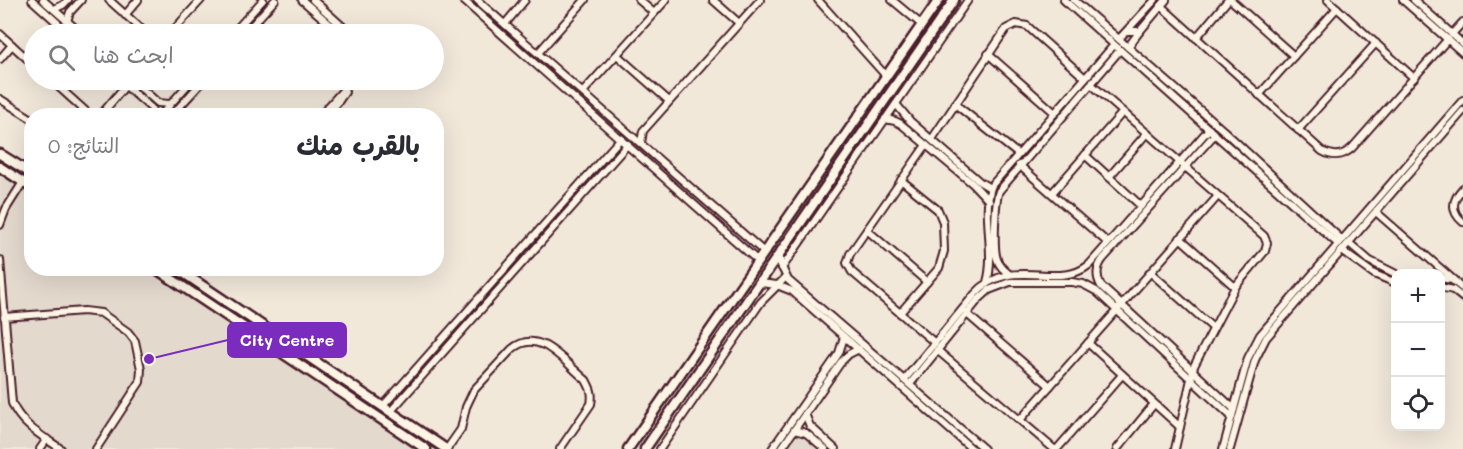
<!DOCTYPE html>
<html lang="ar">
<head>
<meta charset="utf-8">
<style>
	body { margin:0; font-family:Mali,"Playpen Sans Arabic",sans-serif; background:#f7f7f7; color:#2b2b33; direction:rtl }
	.controls { position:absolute; right:18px; bottom:18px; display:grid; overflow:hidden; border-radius:12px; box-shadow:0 6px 24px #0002 }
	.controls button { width:54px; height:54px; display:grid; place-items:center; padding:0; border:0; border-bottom:2px solid #e1e1e2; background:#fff; color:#2b2b33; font:30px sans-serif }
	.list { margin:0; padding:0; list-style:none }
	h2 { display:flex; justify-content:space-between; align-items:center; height:78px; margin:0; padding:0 24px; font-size:26px }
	h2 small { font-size:20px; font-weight:400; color:#7c7c81 }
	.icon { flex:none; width:33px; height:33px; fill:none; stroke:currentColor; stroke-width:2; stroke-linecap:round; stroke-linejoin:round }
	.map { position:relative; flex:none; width:1463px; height:449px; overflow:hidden; direction:ltr }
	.search { position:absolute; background:#fff; box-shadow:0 6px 24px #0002; left:24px; top:24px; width:420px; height:66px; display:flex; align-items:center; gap:15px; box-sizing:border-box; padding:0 21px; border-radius:33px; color:#7c7c81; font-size:22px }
	.panel { position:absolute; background:#fff; box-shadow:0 6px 24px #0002; left:24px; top:108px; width:420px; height:168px; border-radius:24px; direction:rtl }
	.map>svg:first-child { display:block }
	.built { fill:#e4d9cd }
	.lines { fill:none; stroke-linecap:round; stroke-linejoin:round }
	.minor-casing { stroke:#4a1f2b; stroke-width:10 }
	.tertiary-casing { stroke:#4a1f2b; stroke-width:13 }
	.minor { stroke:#fcf5e5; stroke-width:6 }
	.tertiary { stroke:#fcf5e5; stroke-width:8 }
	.leader { fill:none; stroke:#7b2cbf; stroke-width:2 }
	.callout-dot { fill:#7b2cbf; stroke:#fcf5e5; stroke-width:2 }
	.callout { fill:#7b2cbf; stroke:#7b2cbf; stroke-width:2 }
	.callout-label { font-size:16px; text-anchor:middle; font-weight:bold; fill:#fff }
</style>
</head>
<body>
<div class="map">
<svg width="1463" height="449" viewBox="0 0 1463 449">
	<rect width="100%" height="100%" fill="#f1e8da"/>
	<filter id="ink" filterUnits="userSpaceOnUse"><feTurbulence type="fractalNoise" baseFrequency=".0167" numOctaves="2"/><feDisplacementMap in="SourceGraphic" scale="12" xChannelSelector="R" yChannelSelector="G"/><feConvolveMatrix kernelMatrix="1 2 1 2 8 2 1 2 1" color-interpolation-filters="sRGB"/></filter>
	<g filter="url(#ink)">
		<g class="built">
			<polygon points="0,162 31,183 32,268 162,269 433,449 0,449"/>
			<polygon points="797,420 830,449 778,449"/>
		</g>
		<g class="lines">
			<g class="minor-casing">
				<g id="minor">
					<polyline points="32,0 70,34"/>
					<polyline points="43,0 82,34"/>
					<polyline points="109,0 147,34"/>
					<polyline points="302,0 341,34"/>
					<polyline points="313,0 351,34"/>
					<polyline points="463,0 758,261"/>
					<polyline points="477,0 764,252"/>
					<polyline points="639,0 654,13"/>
					<polyline points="713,0 739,23"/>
					<polyline points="818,0 887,77"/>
					<polyline points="892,0 922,25"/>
					<polyline points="1064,0 1338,244"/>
					<polyline points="1074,0 1224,131 1342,240"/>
					<polyline points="1231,0 1294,56"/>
					<polyline points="1328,0 1414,78"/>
					<polyline points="1403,0 1463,53"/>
					<polyline points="1414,0 1463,44"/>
					<path d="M1161,6L1322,151C1333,157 1342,157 1352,148L1448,39"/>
					<polyline points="54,9 63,5 68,0"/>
					<polyline points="125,15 138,0"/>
					<polyline points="67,21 70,12 81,0"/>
					<polyline points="505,24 525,0"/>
					<polyline points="1129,31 1140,31 1166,0"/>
					<polyline points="0,34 34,65"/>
					<polyline points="170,34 201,0"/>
					<polyline points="232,34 263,0"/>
					<polyline points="244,34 275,0"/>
					<polyline points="1452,34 1463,22"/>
					<polyline points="1196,38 1228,0"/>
					<polyline points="1119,39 1155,0"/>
					<polyline points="1128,47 1140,31"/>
					<polyline points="538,53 585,0"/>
					<polyline points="988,54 1055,113"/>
					<polyline points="617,55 669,101"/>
					<polyline points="0,59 12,45"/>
					<polyline points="51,80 91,116"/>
					<polyline points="119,80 151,108 155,116"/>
					<polyline points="132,80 158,103 169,104"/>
					<polyline points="1091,84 1264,236 1267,243 1265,251 1235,287 1194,366 1175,449"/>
					<polyline points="583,92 666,0"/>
					<polyline points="1259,95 1337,8"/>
					<polyline points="0,99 32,119"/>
					<polyline points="896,104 910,121 980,182 990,188"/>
					<polyline points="955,104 1018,154"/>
					<polyline points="100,116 126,85"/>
					<polyline points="160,116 192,80"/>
					<polyline points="171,116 204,80"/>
					<polyline points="320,116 352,80"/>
					<polyline points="328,116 345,92"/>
					<polyline points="885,119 895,121 901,124 973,184 989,201"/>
					<polyline points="1298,130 1376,43"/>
					<path d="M1215,134L1103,259C1096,268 1096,277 1101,286L1234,409"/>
					<polyline points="932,139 1006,29 1016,24 1027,26 1085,78"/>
					<polyline points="641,143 643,131 760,0"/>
					<polyline points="926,145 850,254 847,263 852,272 935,343"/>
					<polyline points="1085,155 1141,206"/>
					<polyline points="1019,165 1108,243"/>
					<polyline points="1109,177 1147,133"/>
					<path d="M1463,188C1452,200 1450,211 1463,222"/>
					<polyline points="1052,193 1123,112"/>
					<polyline points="1376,212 1456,282"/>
					<polyline points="0,225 6,209 23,182"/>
					<polyline points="867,230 927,282"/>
					<polyline points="1180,238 1235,287"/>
					<polyline points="1349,243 1370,261 1396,274"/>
					<polyline points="1342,251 1374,274 1396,283"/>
					<polyline points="780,254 780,263 788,280 984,449"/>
					<path d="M0,260L12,403C21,425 42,436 61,449"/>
					<polyline points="782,268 968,0"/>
					<polyline points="1150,272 1213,328"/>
					<path d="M1009,274C1004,270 999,266 997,259C993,249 995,201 999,191L1120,50"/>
					<polyline points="1440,278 1452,280 1463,289"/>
					<path d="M987,282C996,253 981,209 992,185L1114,45"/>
					<polyline points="760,283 777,285 792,291 972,449"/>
					<polyline points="1440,287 1453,290 1463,298"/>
					<polyline points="900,313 939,268 944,251 943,222 938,210 901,180"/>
					<polyline points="967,314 1050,386"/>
					<polyline points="4,317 84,311 101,313 128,332 135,341 141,369 140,382 96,449"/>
					<polyline points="1088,343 1180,427"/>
					<polyline points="937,350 1054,449"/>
					<path d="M905,379L975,294C1011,254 1056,291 1089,265L1209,129"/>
					<polyline points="910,384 978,300 989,290 1010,282 1072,282 1083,284 1096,291 1232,417"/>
					<polyline points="383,406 621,138"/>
					<polyline points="391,411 628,144"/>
					<polyline points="805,414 810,426 835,449"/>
					<polyline points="1020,420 1218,196"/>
					<polyline points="794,430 806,433 825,449"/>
					<polyline points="40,449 47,439"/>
					<path d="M447,449L461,429L466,407L474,390L512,349C539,326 565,363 586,380C591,389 593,394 591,404L560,449"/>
					<polyline points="660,449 761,302 786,277"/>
					<polyline points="772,449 839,353 844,337"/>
					<polyline points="781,449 841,362 849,354 859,349"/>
					<polyline points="1057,449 1122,375"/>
					<polyline points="1117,449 1154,404"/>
					<polyline points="1223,449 1248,358 1260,335 1463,100"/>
					<polyline points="1230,449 1255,360 1266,338 1463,111"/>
				</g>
			</g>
			<g class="tertiary-casing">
				<g id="tertiary">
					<polyline points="0,154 32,174"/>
					<polyline points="0,167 32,188"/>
					<polyline points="155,268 426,449"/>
					<polyline points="176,268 446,449"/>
					<polyline points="628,449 939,0"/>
					<polyline points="645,449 954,0"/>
				</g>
			</g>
			<use href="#minor" class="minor"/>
			<use href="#tertiary" class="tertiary"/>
		</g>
	</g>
	<path class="leader" d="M149 359L228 340"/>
	<circle class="callout-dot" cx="149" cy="359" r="6"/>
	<rect class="callout" x="228" y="323" width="118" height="34" rx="6"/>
	<g class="callout-label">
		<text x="287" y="346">City Centre</text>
	</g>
</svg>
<div class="controls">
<button>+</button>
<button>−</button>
<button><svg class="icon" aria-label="locate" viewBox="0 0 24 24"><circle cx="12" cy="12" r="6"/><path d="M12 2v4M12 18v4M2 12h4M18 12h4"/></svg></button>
</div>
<div class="search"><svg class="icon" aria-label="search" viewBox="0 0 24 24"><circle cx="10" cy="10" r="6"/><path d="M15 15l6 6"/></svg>ابحث هنا</div>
<section class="panel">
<h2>بالقرب منك<small>النتائج: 0</small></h2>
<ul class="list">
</ul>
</section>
</div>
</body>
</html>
